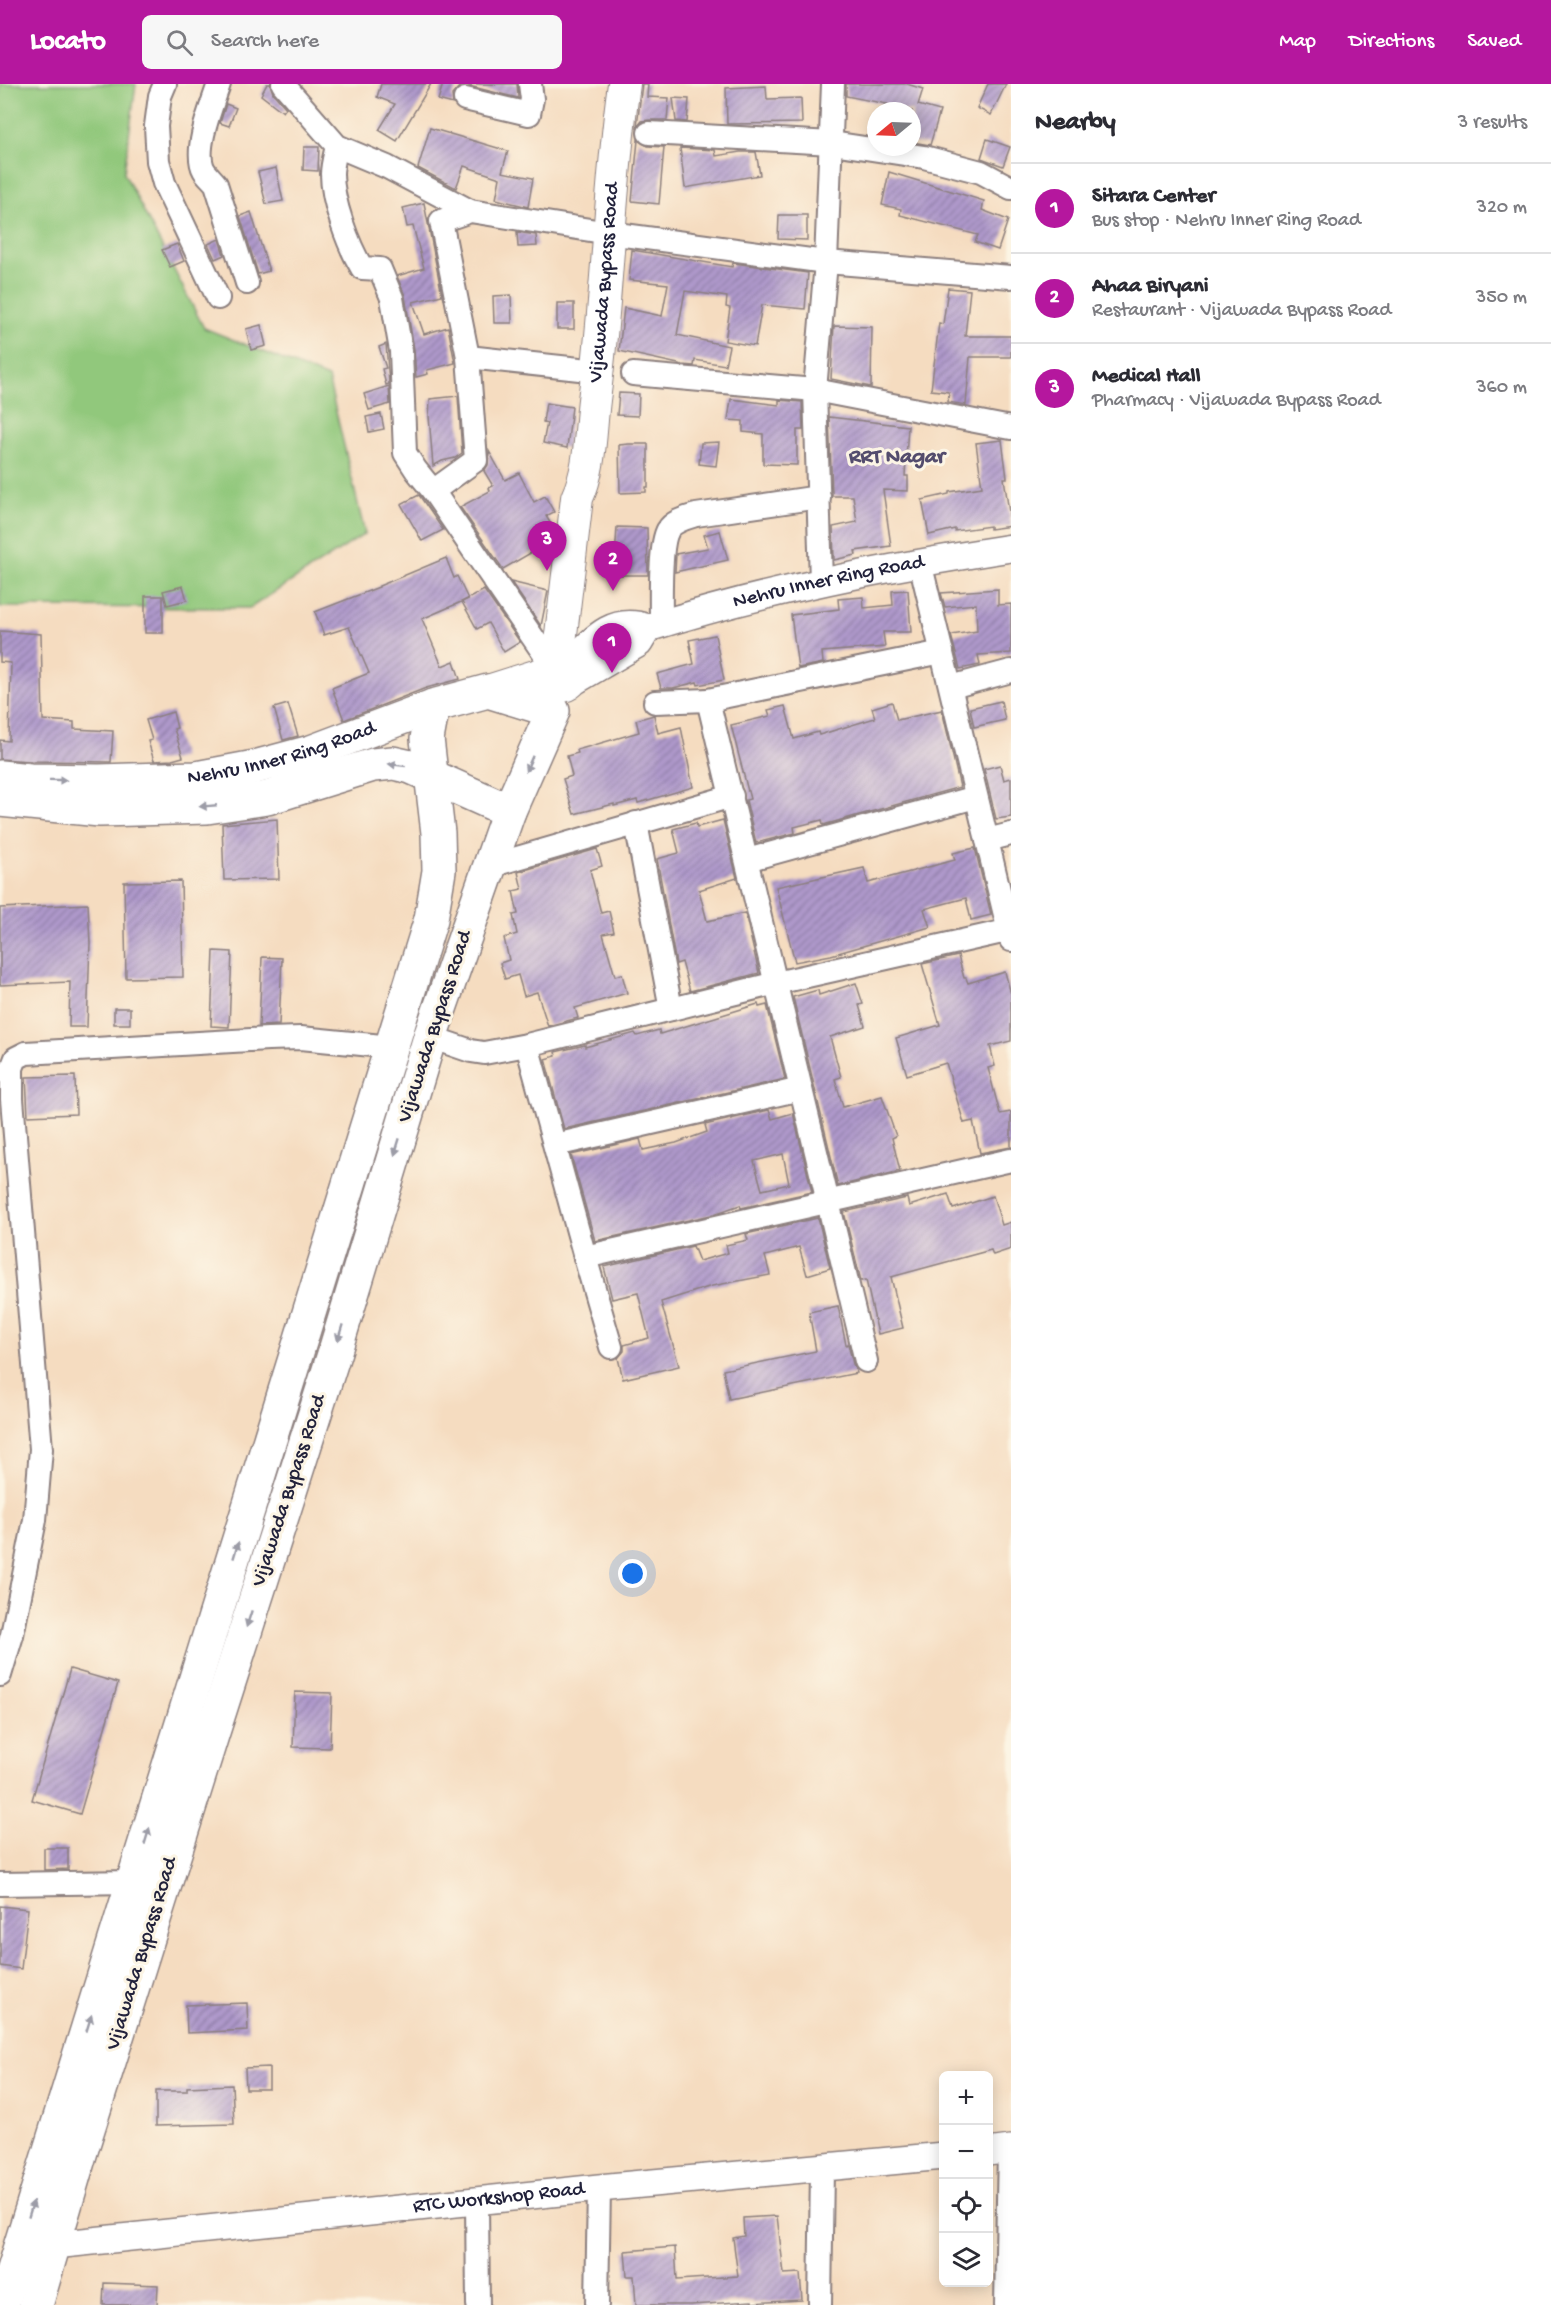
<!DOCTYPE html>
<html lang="en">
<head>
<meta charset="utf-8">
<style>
	body { margin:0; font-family:"Gochi Hand",sans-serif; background:#f7f7f7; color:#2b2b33 }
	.controls { position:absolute; right:18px; bottom:18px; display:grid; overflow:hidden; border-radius:9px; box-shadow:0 3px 15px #0003 }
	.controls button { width:54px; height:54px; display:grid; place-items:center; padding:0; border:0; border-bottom:2px solid #e1e1e2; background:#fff; color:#2b2b33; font:30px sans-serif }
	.compass { position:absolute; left:867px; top:18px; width:54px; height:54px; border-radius:50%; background:#fff; box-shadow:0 3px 15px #0003; rotate:251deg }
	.you { position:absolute; left:633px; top:1490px; width:21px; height:21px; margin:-15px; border:4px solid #fff; border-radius:50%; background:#1a73e8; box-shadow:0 0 0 9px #1a73e833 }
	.badge { display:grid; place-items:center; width:39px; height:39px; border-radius:50%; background:#b5179e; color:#fff; font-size:20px; font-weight:700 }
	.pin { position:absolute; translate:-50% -50px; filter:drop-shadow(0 2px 3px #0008) }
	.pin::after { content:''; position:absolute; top:32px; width:21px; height:18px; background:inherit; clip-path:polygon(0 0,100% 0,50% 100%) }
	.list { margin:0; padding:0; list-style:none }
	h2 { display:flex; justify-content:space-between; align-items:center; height:78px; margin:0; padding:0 24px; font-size:26px }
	h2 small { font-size:20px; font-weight:400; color:#7c7c81 }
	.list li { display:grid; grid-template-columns:39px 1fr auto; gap:18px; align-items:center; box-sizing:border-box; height:90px; padding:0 24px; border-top:2px solid #e1e1e2 }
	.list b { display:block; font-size:22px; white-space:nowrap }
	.list p { margin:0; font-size:20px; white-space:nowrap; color:#7c7c81 }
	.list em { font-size:20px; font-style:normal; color:#7c7c81 }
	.icon { flex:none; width:33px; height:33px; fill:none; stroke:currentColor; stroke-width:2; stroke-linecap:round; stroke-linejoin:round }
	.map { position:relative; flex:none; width:1011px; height:2221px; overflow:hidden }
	header { display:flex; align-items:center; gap:36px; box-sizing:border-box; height:84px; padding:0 30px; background:#b5179e; color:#fff }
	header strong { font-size:28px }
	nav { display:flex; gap:33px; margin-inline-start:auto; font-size:21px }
	.search { width:420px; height:54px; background:#f7f7f7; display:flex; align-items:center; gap:15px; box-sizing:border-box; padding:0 21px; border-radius:9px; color:#7c7c81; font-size:22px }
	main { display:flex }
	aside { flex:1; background:#fff }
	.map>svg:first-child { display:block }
	.grass { fill:#91c87b; stroke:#5a755b; stroke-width:1.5 }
	.building { fill:url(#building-hatch); fill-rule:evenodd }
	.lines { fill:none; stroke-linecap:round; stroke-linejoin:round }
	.minor-casing { stroke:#8c7f7e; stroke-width:26 }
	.tertiary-casing { stroke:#8c7f7e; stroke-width:30 }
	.secondary-casing { stroke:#8c7f7e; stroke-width:34 }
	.primary-casing { stroke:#8c7f7e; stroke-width:36 }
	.minor { stroke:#fff; stroke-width:22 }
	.tertiary { stroke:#fff; stroke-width:27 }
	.secondary { stroke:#fff; stroke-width:32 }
	.primary { stroke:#fff; stroke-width:33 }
	.oneway { fill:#9c9ca7 }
	.labels { text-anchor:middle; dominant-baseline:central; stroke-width:6; stroke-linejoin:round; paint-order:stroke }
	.street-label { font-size:21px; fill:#22223b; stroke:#fcf5e5 }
	.neighbourhood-label { font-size:22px; font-weight:bold; fill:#534c6d; stroke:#fcf5e5 }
</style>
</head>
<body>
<header>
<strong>Locato</strong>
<div class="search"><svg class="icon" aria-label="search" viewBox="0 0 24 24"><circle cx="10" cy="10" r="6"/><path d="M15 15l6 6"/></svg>Search here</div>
<nav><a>Map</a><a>Directions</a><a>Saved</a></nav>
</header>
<main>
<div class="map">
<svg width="1011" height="2221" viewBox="0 0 1011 2221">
	<defs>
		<pattern id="building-hatch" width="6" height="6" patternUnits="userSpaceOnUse" patternTransform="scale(1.5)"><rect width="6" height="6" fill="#af99cb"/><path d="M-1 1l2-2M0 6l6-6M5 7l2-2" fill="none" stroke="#8e7ca6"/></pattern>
	</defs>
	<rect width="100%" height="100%" fill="#fcf5e5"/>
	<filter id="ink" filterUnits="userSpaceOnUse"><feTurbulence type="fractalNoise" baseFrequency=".0167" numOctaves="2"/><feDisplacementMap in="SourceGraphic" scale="12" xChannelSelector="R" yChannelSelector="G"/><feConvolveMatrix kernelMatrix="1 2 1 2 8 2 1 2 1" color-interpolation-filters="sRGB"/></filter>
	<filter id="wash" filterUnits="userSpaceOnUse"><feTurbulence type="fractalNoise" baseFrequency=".008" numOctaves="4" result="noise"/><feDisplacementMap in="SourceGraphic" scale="24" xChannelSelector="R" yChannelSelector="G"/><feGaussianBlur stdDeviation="1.35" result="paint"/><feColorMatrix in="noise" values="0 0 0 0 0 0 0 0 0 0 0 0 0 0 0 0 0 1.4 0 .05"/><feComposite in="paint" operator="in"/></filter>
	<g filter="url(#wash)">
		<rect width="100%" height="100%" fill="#f5dcc0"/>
		<polygon class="grass" points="0,0 136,0 124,89 204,244 328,294 365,450 250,524 0,523"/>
		<g id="blocks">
			<g class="building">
				<polygon points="267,0 270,0 273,9 286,24 283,28 261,11"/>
				<polygon points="381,0 431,0 397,57 379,46 395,20 377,13"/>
				<polygon points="443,0 460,2 452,11 453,20 438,16"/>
				<polygon points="470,0 517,0 518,14 469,2"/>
				<polygon points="642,0 648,0 647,13 669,14 667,36 649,36 642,37 637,43"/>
				<polygon points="846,0 907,0 923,5 918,21 940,27 930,61 912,58 912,27 885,27 887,20 846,12"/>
				<polygon points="988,0 1006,0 991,31 977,24"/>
				<polygon points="766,2 767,15 801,14 802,39 727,40 726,4"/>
				<polygon points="673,14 689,15 687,38 676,37"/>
				<polygon points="226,20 236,24 229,42 220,39"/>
				<polygon points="430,44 508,67 502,88 533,94 528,123 496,115 500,94 464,82 456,104 418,84"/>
				<polygon points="987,55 1010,63 1003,82 981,74"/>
				<polygon points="638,56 648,62 664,63 659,120 632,117"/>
				<polygon points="304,63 319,63 318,87 303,86"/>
				<polygon points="680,64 715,66 716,72 740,68 756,68 760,91 685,104"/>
				<polygon points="276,84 283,117 266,120 258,88"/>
				<polygon points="889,88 984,117 982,126 1008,136 998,166 975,158 978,151 900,131 901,125 882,121"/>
				<polygon points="424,119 442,211 413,218 424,250 448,243 455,279 427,286 428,290 416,293 414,265 405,212 397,192 424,184 413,142 407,143 403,124"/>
				<polygon points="251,128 269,187 258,190 240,132"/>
				<polygon points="779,131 807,131 807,156 778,155"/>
				<polygon points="517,148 536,151 537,162 518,163"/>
				<polygon points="219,155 224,171 215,175 208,160"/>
				<polygon points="177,160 184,177 170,183 162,166"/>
				<polygon points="632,166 732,183 733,179 808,189 805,225 762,221 755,262 725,257 730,224 726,223 727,213 685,207 677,251 729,262 725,281 695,276 694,282 683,281 619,267 624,224 662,232 668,200 629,196"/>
				<polygon points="948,204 970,206 965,252 1011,252 1011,273 970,273 966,321 948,318 949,308 931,306 939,239 943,240"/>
				<polygon points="511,211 512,239 494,239 493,212"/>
				<rect x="557" y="219" width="17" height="26"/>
				<polygon points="261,241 266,262 251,266 246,245"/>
				<polygon points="834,242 872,243 871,303 831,295"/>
				<polygon points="386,260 389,300 386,301 382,285 386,284 379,263"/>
				<polygon points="389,302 390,320 369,326 364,310"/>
				<polygon points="619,309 639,310 638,332 617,331"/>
				<polygon points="458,312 462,369 455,374 442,377 433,382 429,332 430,315"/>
				<polygon points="731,315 779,321 779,316 802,318 803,346 797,346 797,381 763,380 763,350 743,348 743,337 728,336"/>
				<polygon points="546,319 572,323 567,364 543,359 547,339 543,338"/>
				<polygon points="381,330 384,345 369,348 366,333"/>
				<polygon points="829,333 908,342 905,392 908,392 908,407 883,406 891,462 855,467 856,471 834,476 833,443 857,438 853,412 832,412 832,409"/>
				<polygon points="1002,356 1007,394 1004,394 1011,442 990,445 990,442 955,447 955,445 929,451 922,416 949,410 949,408 982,403 976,359"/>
				<polygon points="719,358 716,382 699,380 701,359"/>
				<polygon points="629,360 648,360 648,403 646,403 646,408 620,409 619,361"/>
				<polygon points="489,367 505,396 519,389 534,418 545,412 554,428 546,432 555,447 538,458 541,463 503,485 460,423 490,407 489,404 493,402 484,387 488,381"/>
				<polygon points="419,411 443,446 422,457 401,420"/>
				<polygon points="617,443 647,444 648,491 614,491"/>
				<polygon points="720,447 728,476 675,488 676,470 708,464 704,451"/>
				<polygon points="446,474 454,494 457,492 468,515 422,535 442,582 454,577 460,595 426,604 344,636 332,604 369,589 349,543 324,551 315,528 379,503 379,502"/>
				<polygon points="511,498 548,507 541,542"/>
				<polygon points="183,502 187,516 167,521 163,507"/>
				<polygon points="998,505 998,521 1011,520 1011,569 978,571 980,581 960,585 951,551 977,547 976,520 945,523 941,509"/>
				<polygon points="484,506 520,558 504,568 488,539 477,545 462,518"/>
				<polygon points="908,506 911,548 883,548 885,563 822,568 823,579 798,584 791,531 839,525 838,515 863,513 864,524 893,521 892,507"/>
				<rect x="145" y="512" width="18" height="37"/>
				<polygon points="0,547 41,550 43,636 74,638 74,645 113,647 111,678 31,677 0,675 0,656 9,657 11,579 0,578"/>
				<polygon points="715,551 724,596 698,601 697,598 673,604 661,604 657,590 694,580 689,556"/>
				<polygon points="1001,617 1005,636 974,643 970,624"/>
				<polygon points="892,618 897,636 942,626 960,703 823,741 822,736 794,743 795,749 756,759 746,716 750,715 731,641 770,632 768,626 785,622 794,655 818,648 819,651 875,634 872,624"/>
				<polygon points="288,620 298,652 283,656 274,624"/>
				<polygon points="173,628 177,644 174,645 183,673 172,676 154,677 148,657 152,656 146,636"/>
				<polygon points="654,631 658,649 681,643 693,703 638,719 637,716 614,722 614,720 574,730 563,695 572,692 567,672 578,669 577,666 639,648 636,636"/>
				<polygon points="1000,681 1004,696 1011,694 1011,733 996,735 984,685"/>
				<polygon points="277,735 279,795 224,796 222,740"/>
				<polygon points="723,736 737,794 699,806 707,837 745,829 759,889 690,907 682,878 676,880 657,775 679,769 673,745 696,739 697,743"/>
				<polygon points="975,764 991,831 971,836 966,814 924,825 930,843 831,871 795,878 776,803 864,784 868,799 955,776 953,769"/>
				<polygon points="597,765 602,782 590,786 601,829 609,827 614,848 603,850 615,892 622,890 627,909 575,924 578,934 548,942 537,908 524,912 518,891 505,895 500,879 509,876 504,854 517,850 513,831 518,830 513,807 522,805 518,788"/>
				<polygon points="181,797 183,893 126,894 124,798"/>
				<polygon points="88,820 90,859 87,943 69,943 70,898 0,901 0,824"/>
				<polygon points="214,867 232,868 229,943 211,942"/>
				<polygon points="958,872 964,894 966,894 968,899 1005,888 1011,910 1011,957 990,962 995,982 988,984 1000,1030 1011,1028 1011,1063 980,1069 973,1037 964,1039 946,979 907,991 896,954 940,941 922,880"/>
				<polygon points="262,873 282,874 279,941 259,942"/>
				<polygon points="856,899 863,920 859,921 865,942 830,953 841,993 835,995 843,1023 882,1012 896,1052 892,1054 900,1087 838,1102 793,913 818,906 819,911"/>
				<polygon points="758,920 759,923 767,921 785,995 564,1045 545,975 556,972 555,968 585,961 585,963 635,949 637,952 659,946 660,950"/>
				<rect x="114" y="924" width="16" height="16"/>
				<polygon points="75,992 76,1030 28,1032 26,993"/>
				<path d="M769,1026L772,1035L793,1029L812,1108L741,1124L740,1121L711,1131L595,1157L571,1071L640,1055L643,1066L676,1059L707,1048L705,1041ZM783,1070L789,1100L762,1106L754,1077Z"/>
				<polygon points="948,1110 953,1125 993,1112 1002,1141 1011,1138 1011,1165 993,1171 991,1166 891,1193 903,1244 878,1250 866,1196 861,1197 844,1128 907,1114 909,1122"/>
				<polygon points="818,1134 830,1184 807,1191 799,1163 765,1172 770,1191 712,1202 661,1218 679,1282 623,1295 618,1274 624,1267 624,1261 649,1254 638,1209 612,1215 604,1183 693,1162 699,1177 728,1169 726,1161 748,1156 746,1150"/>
				<polygon points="838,1222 846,1261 848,1260 853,1280 857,1289 729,1315 723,1286 816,1267 809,1228"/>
				<polygon points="70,1585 118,1599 80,1730 32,1716"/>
				<polygon points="295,1608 332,1609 330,1664 293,1663"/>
				<polygon points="44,1764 68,1764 68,1785 44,1786"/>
				<polygon points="0,1822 28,1825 21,1885 0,1882"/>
				<polygon points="247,1919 248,1946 187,1949 186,1921"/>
				<polygon points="269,1983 269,2005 246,2005 245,1984"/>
				<polygon points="232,2001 234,2040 156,2042 156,2007 187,2007 187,2003"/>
				<polygon points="777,2132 784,2190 800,2189 802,2216 752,2219 752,2217 691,2221 636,2221 634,2192 627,2192 625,2167 675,2163 677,2196 738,2192 733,2154 744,2152 743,2134"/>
				<polygon points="104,2199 158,2201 157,2221 103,2221"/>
			</g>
		</g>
	</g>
	<g filter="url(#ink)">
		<use href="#blocks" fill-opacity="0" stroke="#8c7f7e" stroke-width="1.5"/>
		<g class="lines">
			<g class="minor-casing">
				<g id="minor">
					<polyline points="165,0 160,12 156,42 158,77 164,99 218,214"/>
					<path d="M219,0C212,21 193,66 204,86C207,91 212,95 216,100L247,199"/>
					<polyline points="283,0 337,62 387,83 470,127"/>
					<polyline points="465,15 529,30 532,15 530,0"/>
					<polyline points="649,49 832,59 924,73 981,88 1011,104"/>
					<path d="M337,62C335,71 332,81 332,90C332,117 348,161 362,184L380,185L392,214L401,267L405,369L416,386L433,407"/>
					<polyline points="468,273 598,287"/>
					<polyline points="633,290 815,306 1011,344"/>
					<polyline points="920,478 1011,856"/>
					<polyline points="821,497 815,306 826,178 833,0"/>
					<path d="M661,540C661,519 659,461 668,446C673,437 686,434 696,431L819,413"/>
					<polyline points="551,580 433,407 476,376 468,273 441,137 470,127 609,149 826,178 1011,193"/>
					<polyline points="951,603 1011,587"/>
					<polyline points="708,616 866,1277"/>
					<polyline points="655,618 708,616 942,568"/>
					<polyline points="636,739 671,925"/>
					<polyline points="987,756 1011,750"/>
					<polyline points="747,776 976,713"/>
					<polyline points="490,782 732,712"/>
					<polyline points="430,953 471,967 484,969 527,961 585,1173"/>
					<polyline points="527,961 776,899 1011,846"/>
					<polyline points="555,1061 801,1005"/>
					<polyline points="611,1263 585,1173 1011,1076"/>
					<polyline points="0,1591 12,1551 35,1436 41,1365 12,1015 12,984 16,974 26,969 268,955 301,954 392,963"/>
					<polyline points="0,1800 133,1798"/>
					<polyline points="477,2118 478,2221"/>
					<polyline points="597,2221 599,2104"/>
					<polyline points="820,2221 822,2085"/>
					<polyline points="1006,2221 1009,2065"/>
				</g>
			</g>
			<g class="tertiary-casing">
				<g id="tertiary">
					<path id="s1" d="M570,580C593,556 612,531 648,544C767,506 888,483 1011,464"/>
					<polyline points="571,599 639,559 648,544"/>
					<polyline points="988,2068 1011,2065"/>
					<path id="s2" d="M37,2169L54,2161L599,2104L944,2072"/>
				</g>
			</g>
			<g class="secondary-casing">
				<g id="secondary">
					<circle cx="561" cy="589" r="13"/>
					<path id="s3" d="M558,576L577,414C591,384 590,348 594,316C608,211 609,105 624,0"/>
					<polyline points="488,607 548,588"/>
				</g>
			</g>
			<g class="primary-casing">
				<g id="primary">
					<path id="s4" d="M0,693L30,696L99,697L196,694L255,683L311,668L433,622L488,607L553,627L509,727L430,953L335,1267L213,1648L81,2067L36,2221"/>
					<polyline points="0,716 100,726 207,723 267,714 373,681 393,679 411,683 509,727"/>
					<polyline points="2,2221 431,835 439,787 438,749 427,655 433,622"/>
				</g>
			</g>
			<use href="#minor" class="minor"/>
			<use href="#tertiary" class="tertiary"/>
			<use href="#secondary" class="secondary"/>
			<use href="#primary" class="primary"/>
		</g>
		<defs><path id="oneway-solid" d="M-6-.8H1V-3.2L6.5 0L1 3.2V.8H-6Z" transform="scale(1.5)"/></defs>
		<g class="oneway">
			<use href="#oneway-solid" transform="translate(529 680) rotate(114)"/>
			<use href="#oneway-solid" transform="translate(397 681) rotate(-173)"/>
			<use href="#oneway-solid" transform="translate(58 696) rotate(1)"/>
			<use href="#oneway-solid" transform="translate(208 722) rotate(175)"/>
			<use href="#oneway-solid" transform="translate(397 1063) rotate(107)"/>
			<use href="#oneway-solid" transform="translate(340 1249) rotate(107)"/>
			<use href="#oneway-solid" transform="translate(236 1466) rotate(-73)"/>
			<use href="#oneway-solid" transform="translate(249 1535) rotate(108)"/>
			<use href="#oneway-solid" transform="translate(147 1752) rotate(-73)"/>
			<use href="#oneway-solid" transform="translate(89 1939) rotate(-73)"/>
			<use href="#oneway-solid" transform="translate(31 2125) rotate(-73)"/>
		</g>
	</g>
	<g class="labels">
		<g class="street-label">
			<text stroke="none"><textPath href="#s3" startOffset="381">Vijawada Bypass Road</textPath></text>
			<text stroke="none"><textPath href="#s1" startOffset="279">Nehru Inner Ring Road</textPath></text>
			<text stroke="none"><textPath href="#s4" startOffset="285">Nehru Inner Ring Road</textPath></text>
			<text transform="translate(436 943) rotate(-72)">Vijawada Bypass Road</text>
			<text transform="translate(290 1407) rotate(-72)">Vijawada Bypass Road</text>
			<text transform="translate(143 1870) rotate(-73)">Vijawada Bypass Road</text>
			<text stroke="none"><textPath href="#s2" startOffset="466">RTC Workshop Road</textPath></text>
		</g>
		<g class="neighbourhood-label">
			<text x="897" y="374">RRT Nagar</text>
		</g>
	</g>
</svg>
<div class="controls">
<button>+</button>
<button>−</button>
<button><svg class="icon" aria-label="locate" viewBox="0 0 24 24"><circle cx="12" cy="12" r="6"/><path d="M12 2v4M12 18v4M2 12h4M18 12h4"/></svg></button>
<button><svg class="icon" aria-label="layers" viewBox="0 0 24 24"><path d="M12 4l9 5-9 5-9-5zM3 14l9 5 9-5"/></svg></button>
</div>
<svg class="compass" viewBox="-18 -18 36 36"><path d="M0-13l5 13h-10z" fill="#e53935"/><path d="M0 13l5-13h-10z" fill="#7c7c81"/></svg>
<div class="you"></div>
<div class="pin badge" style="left:612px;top:589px">1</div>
<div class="pin badge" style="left:613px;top:507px">2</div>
<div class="pin badge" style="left:547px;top:487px">3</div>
</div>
<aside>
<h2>Nearby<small>3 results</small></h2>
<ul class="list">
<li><span class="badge">1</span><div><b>Sitara Center</b><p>Bus stop · Nehru Inner Ring Road</p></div><em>320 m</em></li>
<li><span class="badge">2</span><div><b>Ahaa Biryani</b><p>Restaurant · Vijawada Bypass Road</p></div><em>350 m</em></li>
<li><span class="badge">3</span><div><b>Medical Hall</b><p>Pharmacy · Vijawada Bypass Road</p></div><em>360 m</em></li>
</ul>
</aside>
</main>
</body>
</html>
